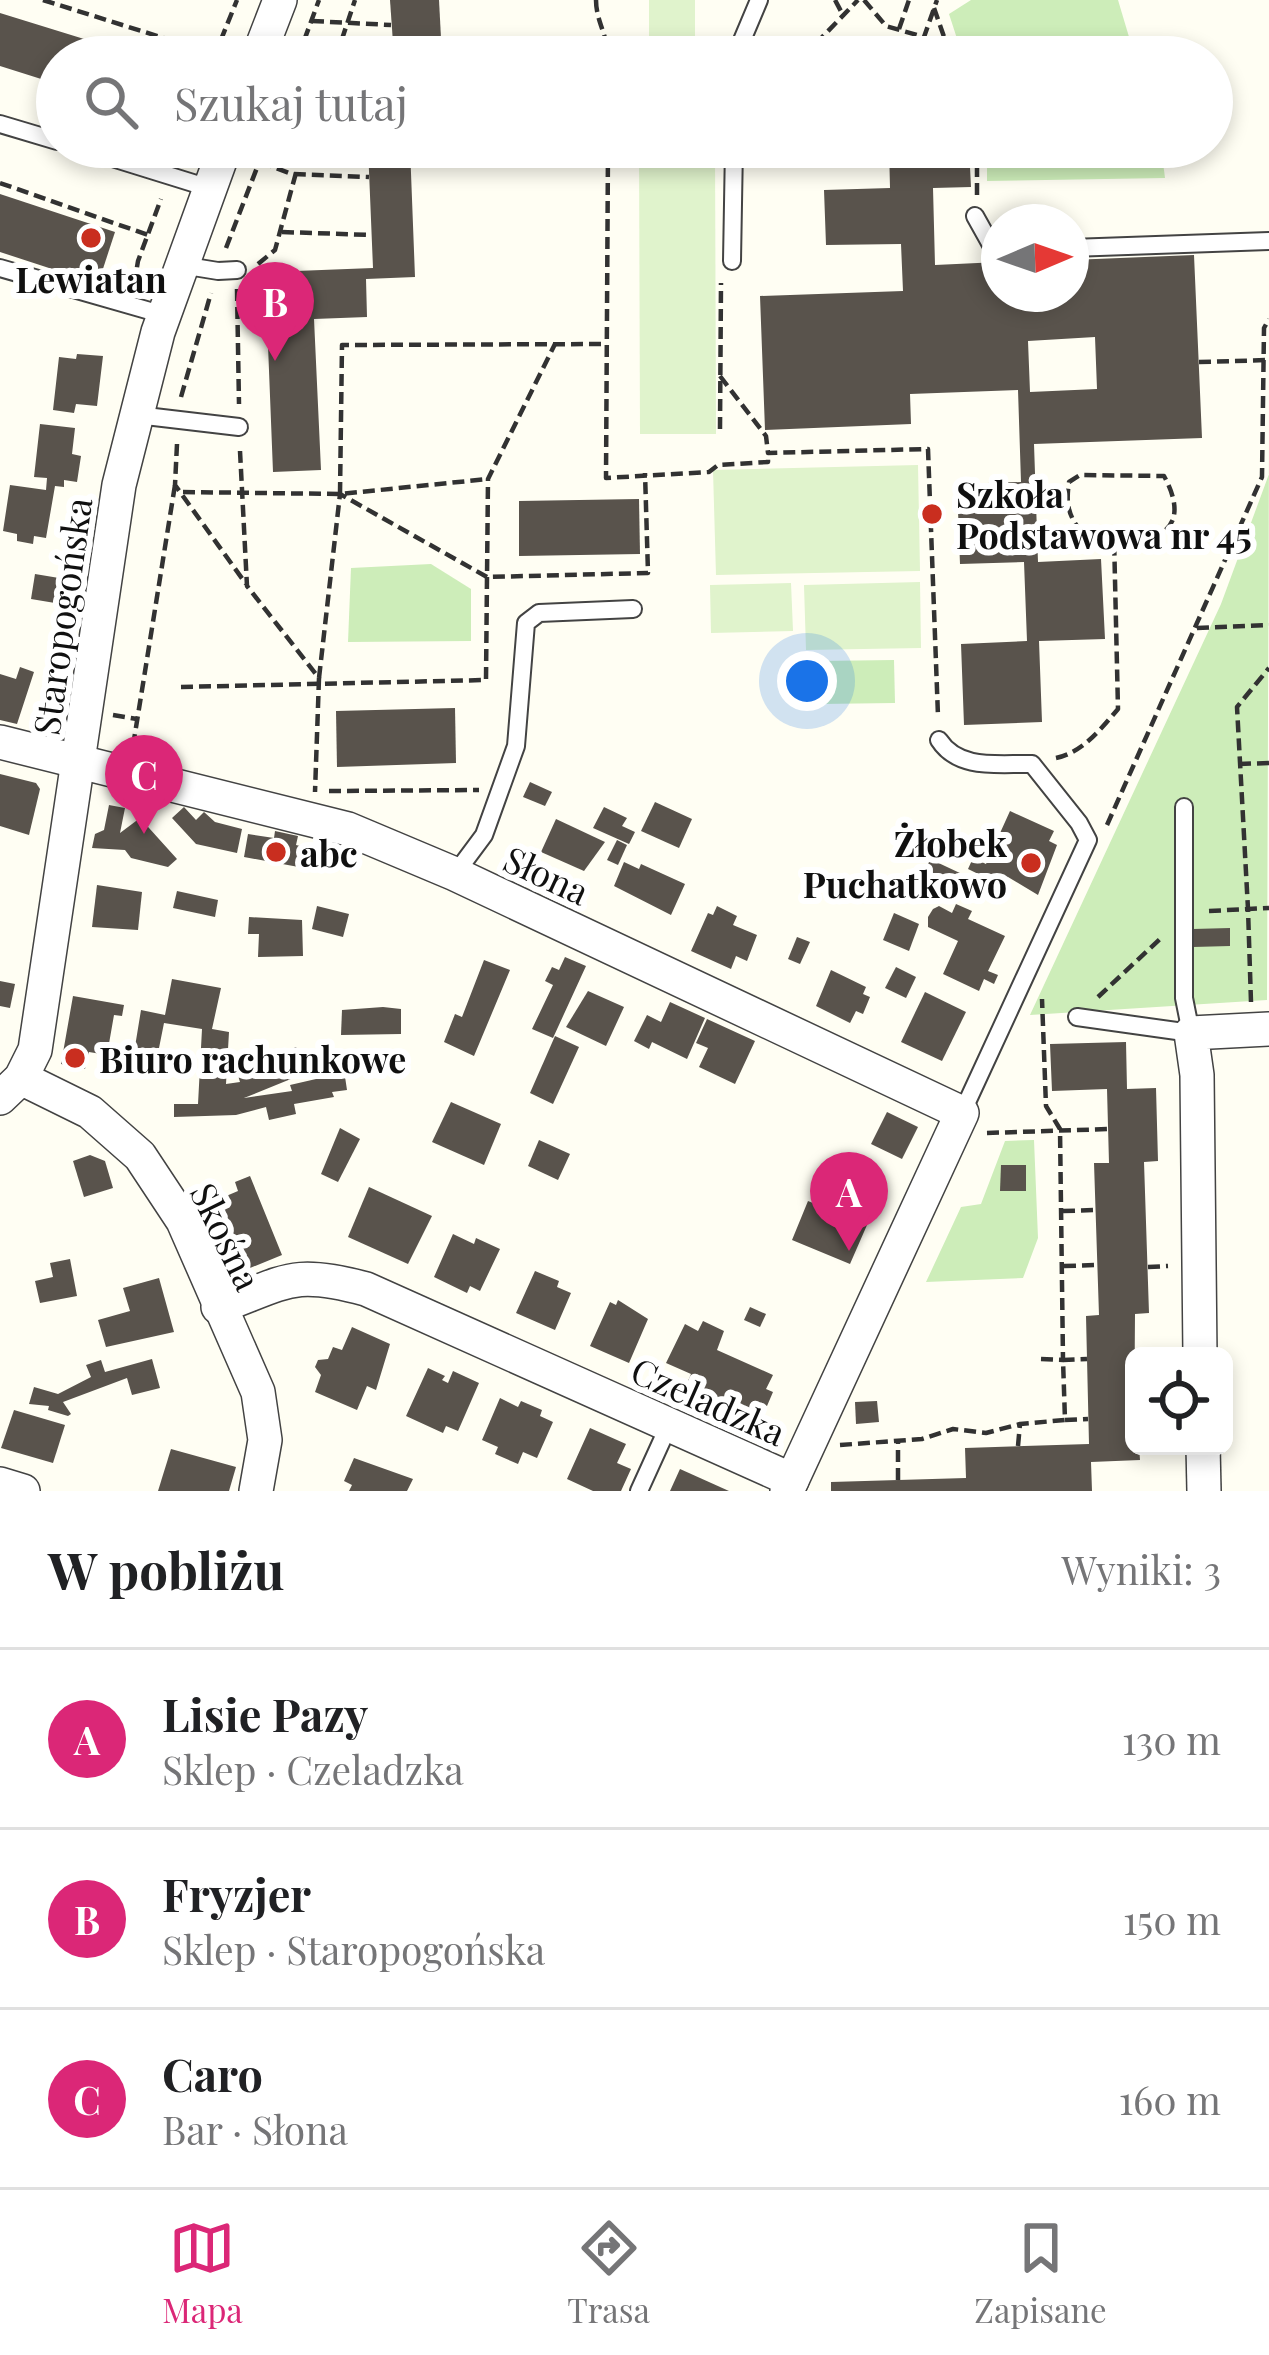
<!DOCTYPE html>
<html lang="pl">
<head>
<meta charset="utf-8">
<style>
	body { margin:0; font-family:"Playfair Display",serif; background:#f2f2f2; color:#202124 }
	.controls { position:absolute; right:36px; bottom:36px; display:grid; overflow:hidden; border-radius:18px; box-shadow:0 6px 18px #0003 }
	.controls button { width:108px; height:108px; display:grid; place-items:center; padding:0; border:0; border-bottom:3px solid #e0e0e0; background:#fff; color:#202124; font:60px sans-serif }
	.compass { position:absolute; left:981px; top:204px; width:108px; height:108px; border-radius:50%; background:#fff; box-shadow:0 6px 18px #0003; rotate:88deg }
	.you { position:absolute; left:807px; top:681px; width:42px; height:42px; margin:-30px; border:9px solid #fff; border-radius:50%; background:#1a73e8; box-shadow:0 0 0 18px #1a73e833 }
	.badge { display:grid; place-items:center; width:78px; height:78px; border-radius:50%; background:#db2777; color:#fff; font-size:39px; font-weight:700 }
	.pin { position:absolute; translate:-50% -99px; filter:drop-shadow(0 3px 6px #0008) }
	.pin::after { content:''; position:absolute; top:63px; width:42px; height:36px; background:inherit; clip-path:polygon(0 0,100% 0,50% 100%) }
	.list { margin:0; padding:0; list-style:none }
	h2 { display:flex; justify-content:space-between; align-items:center; height:156px; margin:0; padding:0 48px; font-size:51px }
	h2 small { font-size:39px; font-weight:400; color:#757577 }
	.list li { display:grid; grid-template-columns:78px 1fr auto; gap:36px; align-items:center; box-sizing:border-box; height:180px; padding:0 48px; border-top:3px solid #e0e0e0 }
	.list b { display:block; font-size:45px; white-space:nowrap }
	.list p { margin:0; font-size:39px; white-space:nowrap; color:#757577 }
	.list em { font-size:39px; font-style:normal; color:#757577 }
	.icon { flex:none; width:66px; height:66px; fill:none; stroke:currentColor; stroke-width:2; stroke-linecap:round; stroke-linejoin:round }
	.map { position:relative; flex:none; width:1269px; height:1491px; overflow:hidden }
	.search { position:absolute; background:#fff; box-shadow:0 6px 18px #0003; left:36px; right:36px; top:36px; height:132px; display:flex; align-items:center; gap:30px; box-sizing:border-box; padding:0 42px; border-radius:66px; color:#757577; font-size:45px }
	.sheet { height:696px; background:#fff }
	nav { display:flex; justify-content:space-around; align-items:center; box-sizing:border-box; height:168px; border-top:3px solid #e0e0e0; background:#fff; font-size:33px; color:#757577 }
	nav a { display:grid; justify-items:center; gap:6px }
	nav .on { color:#db2777 }
	.map>svg:first-child { display:block }
	.green { fill:#cdedb9 }
	.pitch { fill:#e0f3cc }
	.building { fill:#59534c; fill-rule:evenodd }
	.lines { fill:none; stroke-linecap:round; stroke-linejoin:round }
	.lane-casing { stroke:#434343; stroke-width:20 }
	.street-casing { stroke:#434343; stroke-width:36 }
	.path { stroke:#323232; stroke-width:4.5; stroke-dasharray:12 6; stroke-linecap:butt }
	.lane { stroke:#fff; stroke-width:16 }
	.street { stroke:#fff; stroke-width:33 }
	.poi-dot { fill:#c92e1f; stroke:#fff; stroke-width:4.5 }
	.labels { text-anchor:middle; dominant-baseline:central; stroke-width:12; stroke-linejoin:round; paint-order:stroke }
	.poi-label { font-size:36px; font-weight:bold; fill:#101010; stroke:#fff; text-anchor:start }
	.street-label { font-size:36px; fill:#101010; stroke:#fff }
</style>
</head>
<body>
<div class="map">
<svg width="1269" height="1491" viewBox="0 0 1269 1491">
	<rect width="100%" height="100%" fill="#fffef3"/>
	<g class="green">
		<polygon points="971,0 1118,0 1135,57 963,57 949,14"/>
		<polygon points="987,147 1161,147 1165,178 987,181"/>
		<polygon points="1269,436 1267,1000 1030,1015 1221,604 1269,474"/>
		<polygon points="431,564 471,589 471,641 348,642 351,568"/>
		<polygon points="894,660 895,703 820,704 819,661"/>
		<polygon points="1034,1140 1038,1238 1023,1278 926,1282 961,1207 981,1204 1005,1141"/>
	</g>
	<g class="pitch">
		<polygon points="649,0 695,0 695,41 649,40"/>
		<polygon points="639,147 715,147 716,434 640,434"/>
		<polygon points="918,465 920,571 716,575 713,470"/>
		<polygon points="920,582 921,648 806,650 804,585"/>
		<polygon points="791,583 793,631 711,633 710,585"/>
	</g>
	<g class="building">
		<polygon points="390,0 439,0 442,57 394,57"/>
		<polygon points="0,13 139,56 139,57 57,57 57,84 0,66"/>
		<polygon points="368,147 410,147 415,277 366,279 367,317 314,319 321,470 273,472 267,320 298,319 296,271 373,268"/>
		<path d="M889,147H969L971,187L933,188L935,265L999,262V294H1071V260L1194,255L1202,438L1034,444L1038,562L1101,559L1105,639L1039,641L1042,722L964,725L961,644L1027,641L1024,562L960,564L957,484L1021,482L1018,390L910,394L911,424L765,430L760,296L903,291L901,244L826,245L824,190L890,188ZM1095,337L1097,389L1030,392L1028,341Z"/>
		<polygon points="0,194 115,232 98,284 0,252"/>
		<polygon points="77,354 103,356 97,406 76,404 74,413 53,410 59,357 76,359"/>
		<polygon points="40,424 75,428 72,454 81,456 77,482 64,480 64,487 55,486 46,538 34,536 33,544 17,541 17,534 3,531 10,485 46,490 47,478 34,477"/>
		<polygon points="639,499 640,554 519,556 519,501"/>
		<polygon points="35,574 77,581 73,606 31,599"/>
		<polygon points="20,667 34,672 17,724 0,720 0,674 16,679"/>
		<polygon points="455,708 456,763 337,767 336,711"/>
		<polygon points="0,774 36,783 40,789 29,835 0,826"/>
		<polygon points="530,782 552,792 545,806 523,797"/>
		<polygon points="655,802 692,819 679,848 641,831"/>
		<polygon points="109,805 125,808 120,833 140,818 177,859 168,867 131,858 125,850 92,848 95,834 104,830"/>
		<polygon points="184,807 196,820 204,812 215,822 242,829 237,853 196,844 172,818"/>
		<polygon points="604,807 627,818 622,826 635,832 629,844 593,828"/>
		<polygon points="1010,811 1054,831 1049,841 1057,845 1038,895 1008,877 1003,886 968,869 973,858 986,864"/>
		<polygon points="556,819 605,842 584,871 541,852"/>
		<polygon points="275,831 298,836 296,845 308,848 304,868 244,857 248,834 274,838"/>
		<polygon points="617,840 627,845 618,865 607,860"/>
		<polygon points="930,859 962,874 951,899 929,890 935,877 925,872"/>
		<polygon points="624,862 639,869 641,864 685,884 671,915 614,886"/>
		<polygon points="97,885 142,892 138,930 92,927"/>
		<polygon points="177,891 218,900 215,917 173,908"/>
		<polygon points="956,904 972,911 968,919 1005,936 988,971 998,975 994,984 984,979 979,991 943,974 958,941 928,927 928,917 933,909 939,906 952,913"/>
		<polygon points="317,906 349,914 343,937 312,929"/>
		<polygon points="717,906 737,916 733,925 757,935 747,961 736,956 731,969 691,951 708,913 713,915"/>
		<polygon points="894,913 919,924 909,951 883,940"/>
		<polygon points="249,917 302,920 303,956 258,957 259,934 248,934"/>
		<polygon points="1230,928 1230,946 1193,947 1193,929"/>
		<polygon points="797,937 810,942 800,964 788,959"/>
		<polygon points="565,957 586,966 553,1038 532,1029 553,985 545,981 552,967 559,970"/>
		<polygon points="484,960 510,970 474,1056 444,1042 455,1014 462,1017"/>
		<polygon points="896,967 916,977 906,998 885,988"/>
		<polygon points="831,970 866,987 863,994 870,997 863,1014 856,1011 850,1023 816,1006"/>
		<polygon points="172,979 221,988 212,1029 229,1032 226,1084 240,1082 236,1069 253,1067 296,1047 308,1072 244,1098 292,1091 290,1085 316,1079 315,1073 344,1070 347,1090 332,1092 334,1097 294,1104 296,1114 269,1120 266,1107 236,1115 174,1117 174,1104 198,1104 202,1029 164,1023 155,1068 132,1065 141,1010 165,1015"/>
		<polygon points="0,981 15,984 10,1008 0,1006"/>
		<polygon points="588,991 624,1007 606,1046 566,1027"/>
		<polygon points="925,992 966,1012 942,1061 901,1042"/>
		<polygon points="73,996 124,1005 122,1016 114,1015 107,1055 89,1052 85,1069 61,1064"/>
		<polygon points="670,1002 705,1018 687,1059 652,1042 649,1049 634,1041 647,1015 661,1022"/>
		<polygon points="383,1007 401,1009 401,1034 341,1035 342,1010"/>
		<polygon points="707,1019 755,1041 735,1084 699,1067 708,1048 696,1043"/>
		<polygon points="555,1036 579,1047 553,1104 530,1093"/>
		<polygon points="1126,1042 1127,1089 1156,1088 1158,1161 1144,1162 1149,1313 1135,1314 1134,1446 1139,1446 1140,1460 1091,1462 1092,1491 831,1491 831,1482 966,1478 965,1448 1089,1444 1086,1316 1099,1315 1094,1163 1109,1163 1107,1089 1052,1091 1050,1044"/>
		<polygon points="451,1102 501,1124 484,1165 432,1142"/>
		<polygon points="887,1112 918,1127 902,1159 871,1144"/>
		<polygon points="340,1128 360,1139 338,1182 321,1174"/>
		<polygon points="539,1140 570,1154 558,1180 528,1166"/>
		<polygon points="90,1155 105,1161 113,1188 84,1197 73,1161"/>
		<polygon points="1001,1165 1026,1165 1026,1191 1000,1191"/>
		<polygon points="851,1171 884,1186 850,1264 792,1240 808,1201 833,1211"/>
		<polygon points="250,1176 282,1255 233,1275 205,1205 238,1191 235,1182"/>
		<polygon points="369,1187 432,1216 408,1264 348,1237"/>
		<polygon points="453,1234 474,1244 476,1238 500,1249 480,1291 470,1286 467,1293 434,1277"/>
		<polygon points="70,1259 77,1296 40,1303 35,1281 53,1277 50,1263"/>
		<polygon points="535,1271 559,1281 557,1287 571,1293 555,1330 516,1313"/>
		<polygon points="159,1278 174,1332 106,1347 98,1320 130,1311 123,1288"/>
		<polygon points="618,1300 648,1319 629,1363 590,1346 610,1302 616,1305"/>
		<polygon points="750,1307 766,1314 760,1327 744,1320"/>
		<polygon points="703,1321 724,1331 717,1350 773,1375 766,1389 773,1392 767,1406 760,1403 753,1417 685,1388 691,1374 666,1363 685,1324 698,1331"/>
		<polygon points="352,1327 390,1344 376,1390 367,1386 357,1410 315,1392 321,1375 315,1367 318,1360 328,1359 333,1347 342,1350"/>
		<polygon points="152,1359 160,1388 132,1395 127,1378 63,1402 71,1414 68,1416 48,1410 49,1406 29,1404 34,1387 58,1394 91,1377 86,1365 101,1360 105,1372"/>
		<polygon points="428,1368 445,1376 442,1380 448,1383 453,1371 479,1383 458,1431 446,1426 443,1433 406,1416"/>
		<polygon points="500,1398 518,1407 521,1401 542,1410 540,1416 553,1422 537,1458 523,1452 518,1464 495,1454 498,1447 482,1440"/>
		<polygon points="877,1401 879,1422 856,1424 855,1402"/>
		<polygon points="14,1410 65,1425 53,1463 1,1448"/>
		<polygon points="590,1428 626,1444 617,1463 631,1469 621,1491 593,1491 567,1479"/>
		<polygon points="171,1449 236,1467 229,1491 158,1491"/>
		<polygon points="354,1458 413,1479 407,1491 349,1491 352,1485 344,1481"/>
		<polygon points="680,1469 729,1491 670,1491"/>
	</g>
	<g class="lines">
		<g class="lane-casing">
			<g id="lane">
				<polyline points="735,57 759,0"/>
				<polyline points="0,124 57,141"/>
				<polyline points="77,147 209,188"/>
				<polyline points="975,216 994,250 999,250"/>
				<polyline points="1071,248 1269,241"/>
				<polyline points="732,261 734,147"/>
				<polyline points="181,265 218,271 237,270"/>
				<polyline points="0,268 164,315"/>
				<polyline points="137,415 239,427"/>
				<path d="M939,740C959,771 1000,763 1032,764L1079,823L1088,840L962,1113"/>
				<polyline points="455,874 484,835 516,746 526,623 539,613 633,609"/>
				<polyline points="1077,1017 1191,1033 1184,998 1184,807"/>
				<polyline points="639,1491 669,1425"/>
			</g>
		</g>
		<g class="street-casing">
			<g id="street">
				<polyline points="258,57 280,0"/>
				<polyline points="0,742 348,829 455,874 962,1113 787,1491"/>
				<polyline points="21,1078 90,1112 140,1156 183,1221 258,1392 265,1440 256,1491"/>
				<polyline points="0,1098 21,1078 35,1050 119,485 158,332 225,147"/>
				<path d="M218,1307C287,1282 291,1269 366,1289L792,1480"/>
				<polyline points="1200,1356 1197,1075 1191,1033 1269,1029"/>
				<polyline points="1203,1446 1204,1491"/>
				<polyline points="0,1484 23,1491"/>
			</g>
		</g>
		<g class="path">
			<polyline points="43,0 224,57"/>
			<path d="M596,0C596,21 608,36 608,57"/>
			<polyline points="835,0 843,15"/>
			<polyline points="864,0 886,26 924,37 937,0"/>
			<polyline points="934,8 951,57"/>
			<polyline points="312,21 391,25"/>
			<polyline points="899,29 909,0"/>
			<polyline points="214,57 237,0"/>
			<polyline points="298,57 319,0"/>
			<polyline points="336,57 355,0"/>
			<polyline points="803,57 858,0"/>
			<polyline points="608,147 606,478 709,472 718,465 768,462 768,454"/>
			<polyline points="260,162 292,174 369,177"/>
			<polyline points="0,183 148,235"/>
			<polyline points="977,195 977,147"/>
			<polyline points="282,232 371,235"/>
			<polyline points="226,248 265,147"/>
			<polyline points="258,264 275,250 303,147"/>
			<polyline points="134,285 138,261 161,199"/>
			<polyline points="237,289 239,404"/>
			<polyline points="1199,362 1269,360"/>
			<polyline points="720,376 766,436 768,453 928,449 938,716"/>
			<polyline points="181,397 211,293"/>
			<polyline points="720,429 721,283"/>
			<polyline points="177,444 175,485 246,584"/>
			<polyline points="240,451 247,586 319,678 315,792"/>
			<polyline points="183,492 340,494 488,479"/>
			<polyline points="340,494 342,345 607,344"/>
			<polyline points="1197,628 1269,625"/>
			<polyline points="319,678 340,494 487,577 488,479 555,344"/>
			<polyline points="181,687 486,680 487,577 648,573 645,473"/>
			<polyline points="113,715 137,719"/>
			<polyline points="133,746 175,485"/>
			<path d="M1056,758C1083,752 1100,730 1118,709L1114,537C1126,537 1144,539 1155,536C1184,525 1175,496 1164,476L1080,475L1069,482C1065,509 1070,519 1088,540L1114,537"/>
			<polyline points="1239,764 1269,763"/>
			<polyline points="329,791 479,790"/>
			<polyline points="1107,825 1262,477 1264,328 1269,319"/>
			<polyline points="1209,911 1248,909 1237,707 1269,668"/>
			<polyline points="1098,997 1160,939"/>
			<polyline points="1251,1002 1248,909 1269,908"/>
			<polyline points="987,1133 1108,1129"/>
			<polyline points="1063,1211 1096,1210"/>
			<polyline points="1064,1266 1098,1265"/>
			<polyline points="1148,1267 1168,1266"/>
			<polyline points="1041,1359 1063,1360 1060,1129 1046,1106 1042,999"/>
			<polyline points="1065,1420 1088,1419"/>
			<polyline points="840,1445 922,1439 953,1429 986,1433 1020,1424 1065,1420 1063,1360 1087,1359"/>
			<polyline points="1018,1446 1020,1424"/>
			<polyline points="898,1480 898,1441"/>
		</g>
		<use href="#lane" class="lane"/>
		<use href="#street" class="street"/>
	</g>
	<g class="poi-dot">
		<circle cx="91" cy="238" r="12"/>
		<circle cx="932" cy="514" r="12"/>
		<circle cx="276" cy="852" r="12"/>
		<circle cx="1031" cy="863" r="12"/>
		<circle cx="75" cy="1058" r="12"/>
	</g>
	<g class="labels">
		<g class="poi-label">
			<text x="91" y="278" text-anchor="middle">Lewiatan</text>
			<text x="956" y="493">Szkoła<tspan x="956" dy="41">Podstawowa nr 45</tspan></text>
			<text x="1007" y="842" text-anchor="end">Żłobek<tspan x="1007" dy="41">Puchatkowo</tspan></text>
			<text x="300" y="852">abc</text>
			<text x="99" y="1058">Biuro rachunkowe</text>
		</g>
		<g class="street-label">
			<text transform="translate(61 616) rotate(-82)">Staropogońska</text>
			<text transform="translate(547 874) rotate(25)">Słona</text>
			<text transform="translate(227 1236) rotate(64)">Skośna</text>
			<text transform="translate(709 1400) rotate(24)">Czeladzka</text>
		</g>
	</g>
</svg>
<div class="controls">
<button><svg class="icon" aria-label="locate" viewBox="0 0 24 24"><circle cx="12" cy="12" r="6"/><path d="M12 2v4M12 18v4M2 12h4M18 12h4"/></svg></button>
</div>
<svg class="compass" viewBox="-18 -18 36 36"><path d="M0-13l5 13h-10z" fill="#e53935"/><path d="M0 13l5-13h-10z" fill="#757577"/></svg>
<div class="you"></div>
<div class="pin badge" style="left:849px;top:1251px">A</div>
<div class="pin badge" style="left:275px;top:361px">B</div>
<div class="pin badge" style="left:144px;top:834px">C</div>
<div class="search"><svg class="icon" aria-label="search" viewBox="0 0 24 24"><circle cx="10" cy="10" r="6"/><path d="M15 15l6 6"/></svg>Szukaj tutaj</div>
</div>
<section class="sheet">
<h2>W pobliżu<small>Wyniki: 3</small></h2>
<ul class="list">
<li><span class="badge">A</span><div><b>Lisie Pazy</b><p>Sklep · Czeladzka</p></div><em>130 m</em></li>
<li><span class="badge">B</span><div><b>Fryzjer</b><p>Sklep · Staropogońska</p></div><em>150 m</em></li>
<li><span class="badge">C</span><div><b>Caro</b><p>Bar · Słona</p></div><em>160 m</em></li>
</ul>
</section>
<nav>
<a class="on"><svg class="icon" aria-label="map" viewBox="0 0 24 24"><path d="M3 6l6-2 6 2 6-2v14l-6 2-6-2-6 2zM9 4v14M15 6v14"/></svg>Mapa</a>
<a><svg class="icon" aria-label="directions" viewBox="0 0 24 24"><path d="M12 3l9 9-9 9-9-9zM9 14v-3h6M13 9l2 2-2 2"/></svg>Trasa</a>
<a><svg class="icon" aria-label="saved" viewBox="0 0 24 24"><path d="M7 4h10v16l-5-4-5 4z"/></svg>Zapisane</a>
</nav>
</body>
</html>
